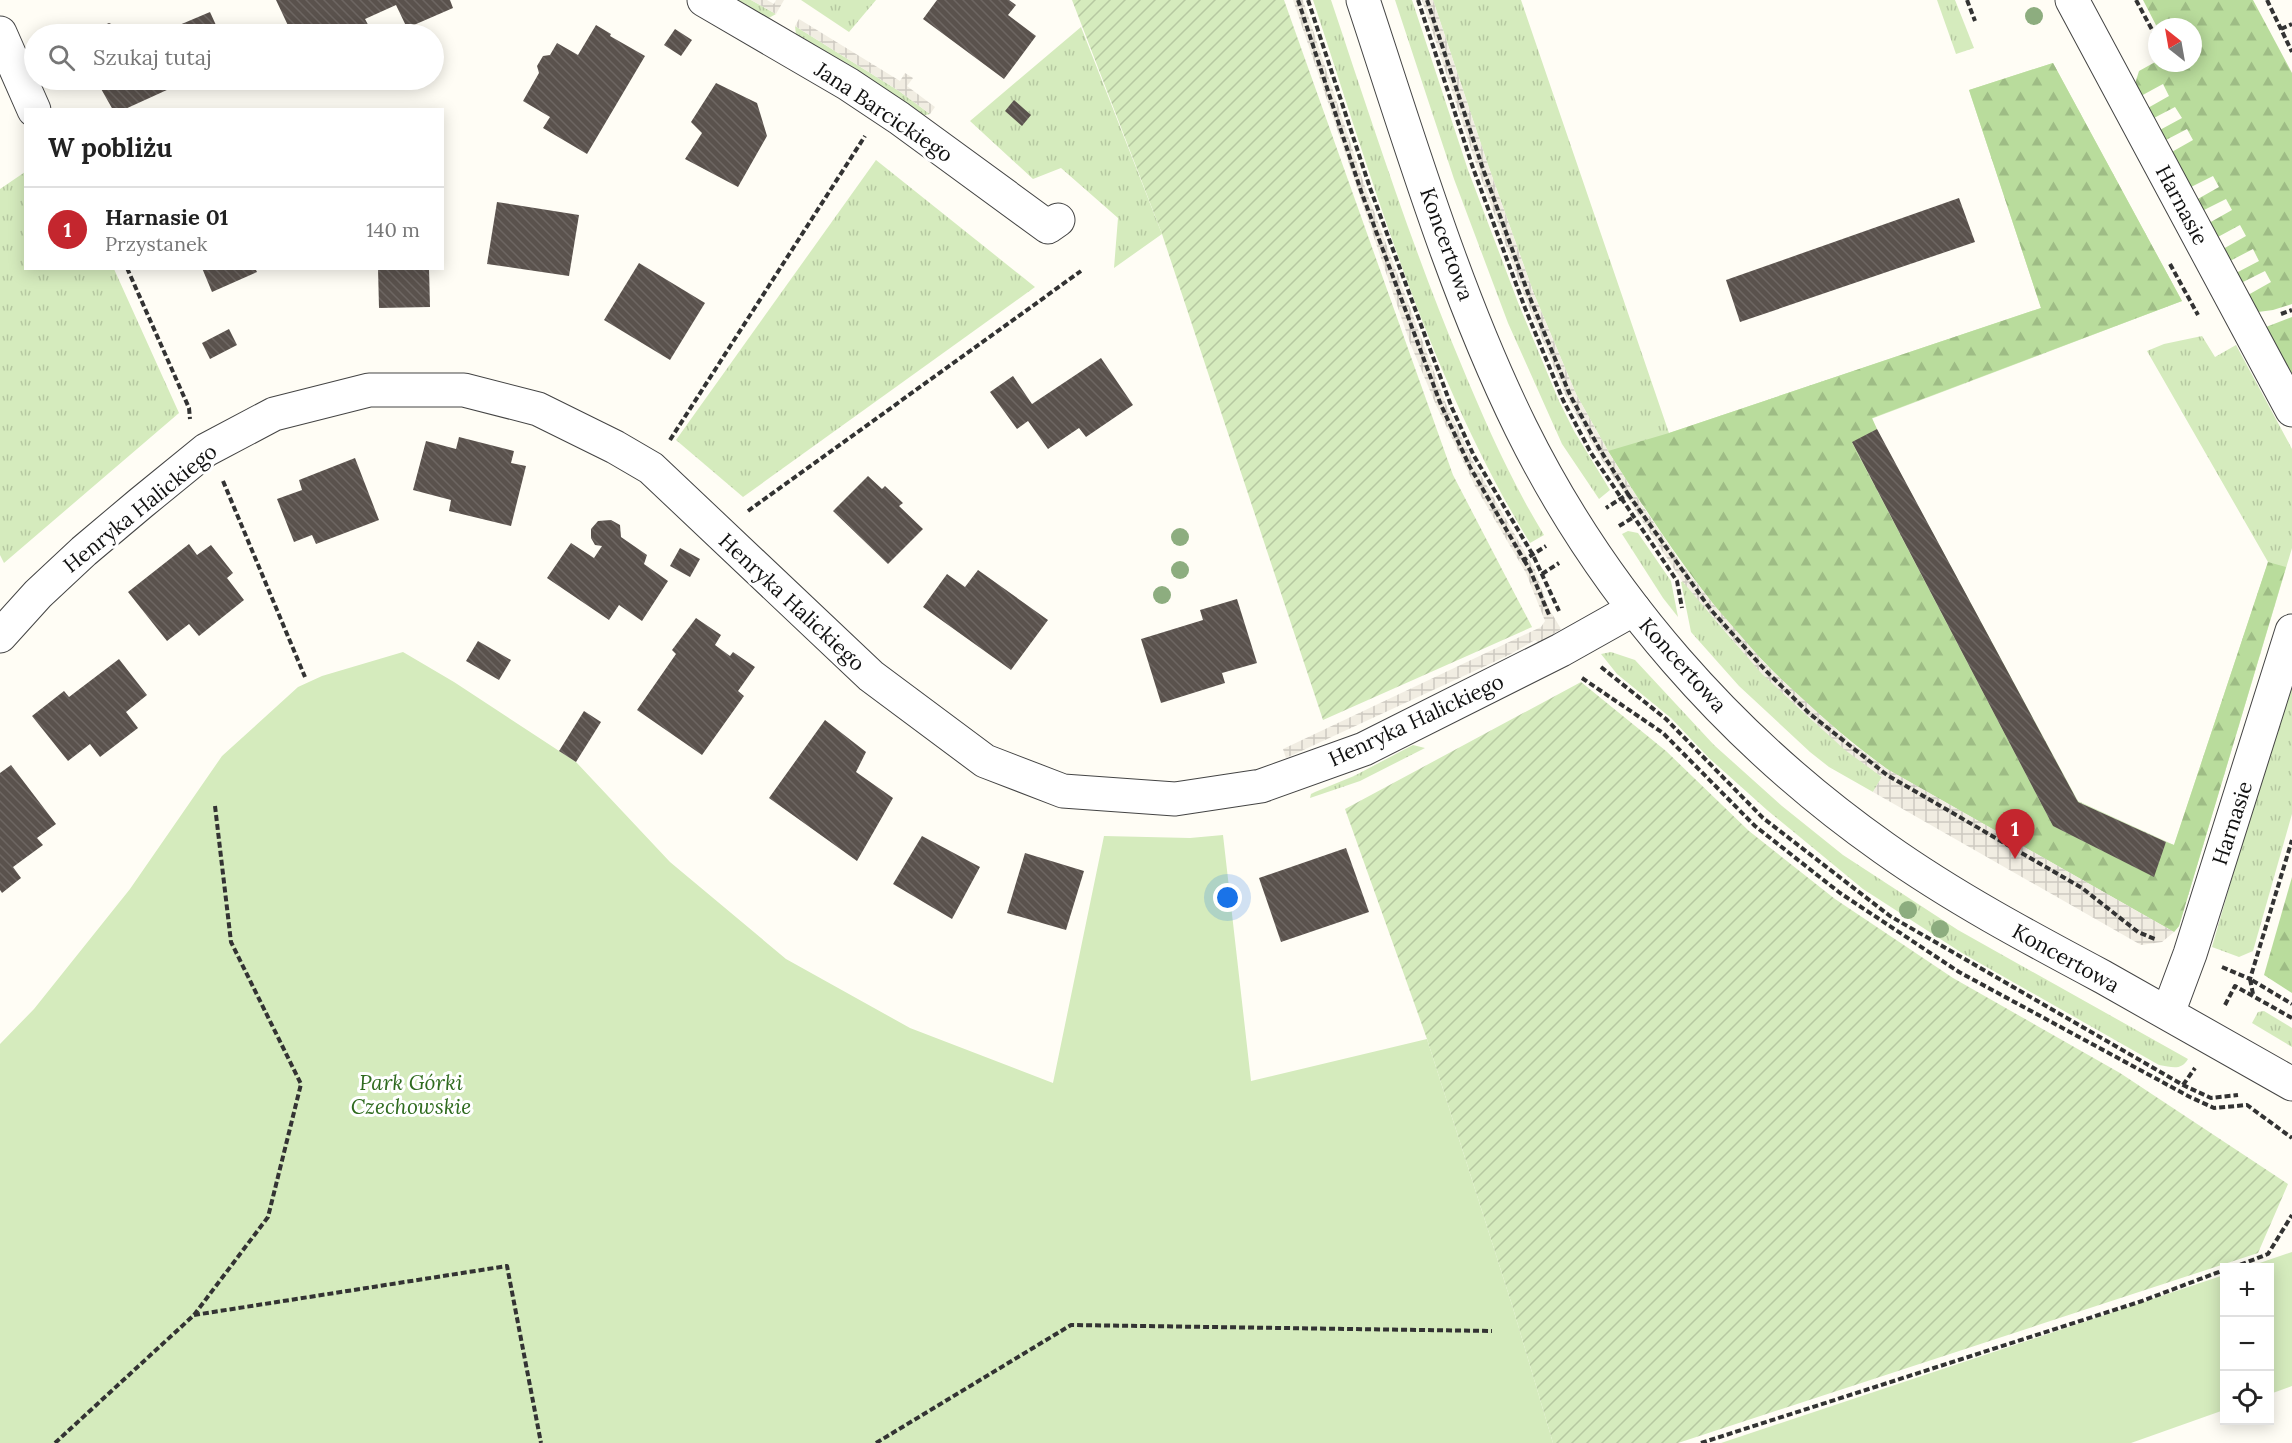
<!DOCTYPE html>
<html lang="pl">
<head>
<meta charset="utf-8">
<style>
	body { margin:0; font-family:Lora,serif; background:#f2f2f2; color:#222 }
	.controls { position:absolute; right:18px; bottom:18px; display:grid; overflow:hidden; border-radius:0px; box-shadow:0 3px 15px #0003 }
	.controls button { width:54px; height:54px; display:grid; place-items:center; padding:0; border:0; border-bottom:2px solid #e0e0e0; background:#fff; color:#222; font:30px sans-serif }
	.compass { position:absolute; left:2148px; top:18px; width:54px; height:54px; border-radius:50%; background:#fff; box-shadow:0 3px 15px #0003; rotate:329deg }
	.you { position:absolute; left:1228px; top:898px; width:21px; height:21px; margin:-15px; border:4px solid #fff; border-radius:50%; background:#1a73e8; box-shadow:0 0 0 9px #1a73e833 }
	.badge { display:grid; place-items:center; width:39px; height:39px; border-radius:50%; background:#c4262e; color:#fff; font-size:20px; font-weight:700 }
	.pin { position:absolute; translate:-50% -50px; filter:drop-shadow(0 2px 3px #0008) }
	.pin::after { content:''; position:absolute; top:32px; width:21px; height:18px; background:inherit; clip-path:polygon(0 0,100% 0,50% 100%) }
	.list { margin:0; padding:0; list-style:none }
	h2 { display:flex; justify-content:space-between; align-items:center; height:78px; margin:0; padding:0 24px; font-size:26px }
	h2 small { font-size:20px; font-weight:400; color:#767676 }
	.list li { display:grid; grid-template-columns:39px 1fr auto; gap:18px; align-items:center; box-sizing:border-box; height:84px; padding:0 24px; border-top:2px solid #e0e0e0 }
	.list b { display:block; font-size:22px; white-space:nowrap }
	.list p { margin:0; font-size:20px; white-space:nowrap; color:#767676 }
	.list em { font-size:20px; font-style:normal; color:#767676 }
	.icon { flex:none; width:33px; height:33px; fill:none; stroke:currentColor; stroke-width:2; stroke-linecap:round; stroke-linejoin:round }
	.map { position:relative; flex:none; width:2292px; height:1443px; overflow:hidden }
	.search { position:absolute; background:#fff; box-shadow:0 3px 15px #0003; left:24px; top:24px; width:420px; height:66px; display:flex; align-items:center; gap:15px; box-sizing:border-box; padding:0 21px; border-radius:33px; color:#767676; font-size:22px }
	.panel { position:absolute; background:#fff; box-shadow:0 3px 15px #0003; left:24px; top:108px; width:420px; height:162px; border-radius:0px }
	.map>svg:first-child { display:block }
	.grass { fill:url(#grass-tufts) }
	.forest { fill:url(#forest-firs) }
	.park { fill:#d5ebbd }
	.garden { fill:url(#garden-furrows) }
	.plaza { fill:url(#plaza-grid) }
	.building { fill:url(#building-back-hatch) }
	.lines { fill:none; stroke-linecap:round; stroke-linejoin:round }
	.minor-casing { stroke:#444; stroke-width:35 }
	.path { stroke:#333; stroke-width:4; stroke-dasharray:6 3; stroke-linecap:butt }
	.minor { stroke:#fff; stroke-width:33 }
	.tree { fill:#8dad7f }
	.labels { text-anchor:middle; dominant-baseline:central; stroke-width:6; stroke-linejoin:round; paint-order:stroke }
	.street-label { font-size:21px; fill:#111; stroke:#fff }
	.park-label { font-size:21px; font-style:italic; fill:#2f6b1f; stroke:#fff }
</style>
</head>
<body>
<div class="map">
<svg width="2292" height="1443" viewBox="0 0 2292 1443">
	<defs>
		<pattern id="grass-tufts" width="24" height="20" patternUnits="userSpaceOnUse" patternTransform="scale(1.5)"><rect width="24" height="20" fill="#d5ebbd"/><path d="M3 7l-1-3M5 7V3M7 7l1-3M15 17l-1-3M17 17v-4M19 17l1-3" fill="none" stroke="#b6c8a1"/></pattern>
		<pattern id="forest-firs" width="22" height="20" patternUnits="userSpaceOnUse" patternTransform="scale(1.5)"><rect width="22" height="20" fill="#b9dc9c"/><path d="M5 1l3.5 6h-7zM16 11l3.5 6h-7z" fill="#9ebc85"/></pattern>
		<pattern id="garden-furrows" width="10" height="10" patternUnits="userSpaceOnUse" patternTransform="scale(1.5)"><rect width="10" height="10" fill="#d5ebbd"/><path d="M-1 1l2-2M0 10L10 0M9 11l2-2" fill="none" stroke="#b6c8a1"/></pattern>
		<pattern id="plaza-grid" width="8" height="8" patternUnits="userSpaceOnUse" patternTransform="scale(1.5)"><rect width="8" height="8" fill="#f1ede2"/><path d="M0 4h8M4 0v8" fill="none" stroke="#cecac1"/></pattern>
		<pattern id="building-back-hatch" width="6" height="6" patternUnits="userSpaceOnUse" patternTransform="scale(1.5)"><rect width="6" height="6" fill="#5a524d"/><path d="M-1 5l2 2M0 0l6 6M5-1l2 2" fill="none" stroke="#6d6662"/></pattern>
	</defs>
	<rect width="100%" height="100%" fill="#fffdf5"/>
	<g class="grass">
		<polygon points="736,0 751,0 776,14 767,19"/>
		<polygon points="801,0 876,0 849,32"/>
		<path d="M1313,0H1331C1372,122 1411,245 1461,364C1485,422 1511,481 1544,535L1530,543C1428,376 1374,185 1313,0Z"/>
		<polygon points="1395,0 1412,0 1468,170 1519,305 1559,401 1574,431 1610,490 1599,499 1562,444 1508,323 1454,179"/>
		<polygon points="1433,0 1521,0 1669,433 2041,308 1969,90 2053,63 2182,301 1871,419 2078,801 2174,845 2268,562 2147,351 2164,344 2202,336 2215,357 2236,345 2292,449 2292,548 2179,926 2174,932 1887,769 1640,502 1608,451 1576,394 1534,294 1488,165"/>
		<polygon points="1937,0 1955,0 1974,48 1956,54"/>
		<polygon points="795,26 899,91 930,114 921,116 796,35"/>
		<polygon points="1081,27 1162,234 1114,268 1118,218 1061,168 1033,179 970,121"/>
		<polygon points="876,160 1035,287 743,497 676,440"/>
		<polygon points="25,172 26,268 114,269 179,413 4,563 0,555 0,189"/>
		<polygon points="1628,531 1638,533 1671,581 1678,617 1663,598 1622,534"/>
		<path d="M1684,581C1741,656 1806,721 1882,777L1873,792L1829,767L1810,752L1739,686L1691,632L1681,582Z"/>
		<path d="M1611,652L1635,660L1714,745L1782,806L1843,855L1958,930L2188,1059C2181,1071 2172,1067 2159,1065L1962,953L1863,889L1767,810L1709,758L1671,718L1617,674L1601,654Z"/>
		<polygon points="2292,682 2292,814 2253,951 2239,957 2212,947 2255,798"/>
		<polygon points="1413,745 1425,748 1360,781 1310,798 1311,794 1315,792 1354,776"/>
		<polygon points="2264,1011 2292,1028 2292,1047 2252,1023 2258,1012"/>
	</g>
	<g class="forest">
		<polygon points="2143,0 2253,0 2292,73 2292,304 2273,310 2258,312 2248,295 2271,282 2265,271 2241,283 2236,273 2259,261 2253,249 2230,261 2223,249 2246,236 2240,225 2216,238 2209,223 2232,210 2226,199 2202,211 2196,200 2219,187 2213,176 2189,188 2170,153 2193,140 2187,129 2164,141 2158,131 2182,118 2175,107 2152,119 2146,109 2169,96 2163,84 2139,97 2134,87 2139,71 2157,61 2193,63 2193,27 2157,27"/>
		<path d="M2053,63L2182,301L1872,418L1877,429L1852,443L2053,826L2153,876L2166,842L2174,845L2268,562L2286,567L2179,926L2174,932L1887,769C1845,738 1805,704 1769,667C1705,603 1656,526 1608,451L1669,433L2041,308L1969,90Z"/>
		<polygon points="2292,317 2292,374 2266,327"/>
		<polygon points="2292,877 2292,993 2264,975"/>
	</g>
	<g class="park">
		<polygon points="403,652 454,682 576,762 670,862 786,959 910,1028 1053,1083 1104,836 1190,838 1223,835 1251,1081 1427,1039 1512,1305 1553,1443 0,1443 0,1044 34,1009 130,889 222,756 298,687 322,676"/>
		<polygon points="2292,1252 2292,1386 2270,1394 2270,1268 2248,1267"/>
		<polygon points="2224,1275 2224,1410 2131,1443 1721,1443"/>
	</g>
	<g class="garden">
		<polygon points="1072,0 1284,0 1453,475 1532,627 1323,720 1162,234"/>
		<polygon points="1581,682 1666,751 1749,831 1835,899 1953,978 2120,1073 2288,1184 2258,1253 1678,1443 1553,1443 1512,1305 1427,1039 1345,809"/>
	</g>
	<g class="plaza">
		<polygon points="751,0 767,0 774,4 776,0 784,0 776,14"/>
		<polygon points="1293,0 1303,0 1366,190 1446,404 1474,463 1535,570 1548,607 1561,629 1540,643 1535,640 1509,655 1286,758 1283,749 1541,627 1545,621 1526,573 1475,486 1436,405 1410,343"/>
		<polygon points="1422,0 1433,0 1488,165 1534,294 1576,394 1608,451 1640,502 1681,563 1714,605 1768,667 1850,742 1887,769 2174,932 2162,942 2141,945 1873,792 1882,777 1845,750 1762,674 1682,581 1598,454 1565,394 1523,292 1477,167"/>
		<polygon points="799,19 900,81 905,73 913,78 907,86 935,107 930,114 899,91 795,26"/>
	</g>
	<g class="building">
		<polygon points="276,0 450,0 453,8 407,28 396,5 365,19 373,34 318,34 314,26 292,34"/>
		<polygon points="937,0 1009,0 1016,5 1008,15 1036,36 1004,79 923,19"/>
		<polygon points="210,12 220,34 158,34"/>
		<polygon points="109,23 118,27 121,33 141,24 146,34 97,34 100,27"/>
		<polygon points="596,25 611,34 610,36 645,56 587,154 543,128 550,117 523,101 539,73 537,66 543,56 550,55 557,43 578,55"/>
		<polygon points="675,29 692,40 681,56 664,45"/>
		<polygon points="100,80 178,80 180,84 123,110 113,110 100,87 102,84"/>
		<polygon points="716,83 757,103 767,136 738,187 685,159 702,133 691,122"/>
		<polygon points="1014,100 1031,115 1022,126 1005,111"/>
		<polygon points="1959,198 1975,242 1740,322 1726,280"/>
		<polygon points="497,202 579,215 569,276 487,264"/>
		<polygon points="639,263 705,303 670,360 604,320"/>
		<polygon points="202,268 255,268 257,272 212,292"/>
		<polygon points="378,268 429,268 430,307 379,308"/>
		<polygon points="229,329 237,345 210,359 202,343"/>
		<polygon points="1101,358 1133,405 1086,437 1079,428 1048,449 1028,421 1017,429 990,392 1013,376 1032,404"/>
		<polygon points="1877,429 2078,802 2166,842 2154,877 2053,826 1852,442"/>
		<polygon points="459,437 514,451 511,463 526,466 511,526 449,511 451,500 413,490 426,441 456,449"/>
		<polygon points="355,458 379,520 316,544 312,535 294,542 277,499 302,490 299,480"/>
		<polygon points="868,476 882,489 885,486 903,503 899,506 923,529 888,564 833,511"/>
		<polygon points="611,520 620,525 621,537 647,555 644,564 668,581 642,621 619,605 609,620 547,578 571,543 594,558 602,546 595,545 591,538 591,529 598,521"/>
		<polygon points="189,544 197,555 211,545 233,573 227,578 244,600 199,636 189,624 167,641 128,592"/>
		<polygon points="680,548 700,559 690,577 670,566"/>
		<polygon points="978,570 1048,620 1011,670 923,607 947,574 965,587"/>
		<polygon points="1237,599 1257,663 1222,673 1225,683 1161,703 1141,639 1203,620 1200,610"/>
		<polygon points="696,618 721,635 715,645 730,656 733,652 755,667 738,691 744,696 702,755 637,710 676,654 672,650"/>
		<polygon points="478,641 511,660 499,680 466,661"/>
		<polygon points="119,659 147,695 126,712 138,728 100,757 90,744 68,761 32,716 64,691 69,697"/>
		<polygon points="584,711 601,722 576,762 559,751"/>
		<polygon points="825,720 866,752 856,772 893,798 857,861 769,798"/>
		<polygon points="11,765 56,824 37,838 43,845 13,867 21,878 2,893 0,890 0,773"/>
		<polygon points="922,836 980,867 952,919 893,884"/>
		<polygon points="1346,848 1369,912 1281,942 1259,878"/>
		<polygon points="1025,853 1084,871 1066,930 1007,913"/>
	</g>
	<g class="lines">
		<g class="minor-casing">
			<g id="minor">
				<polyline points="704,0 848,84 899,118 1048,227 1058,220"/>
				<path d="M1363,0C1410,142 1455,294 1521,428C1604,596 1731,740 1884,848C1953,897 2028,937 2103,977C2166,1012 2229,1048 2292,1084"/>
				<polyline points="2072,0 2292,410"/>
				<polyline points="0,33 34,110"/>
				<polyline points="0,636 38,594 84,551 141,503 206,450 274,414 369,390 464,390 538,409 615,447 651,468 871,676 985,761 1063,791 1175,799 1261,786 1364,749 1561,650 1634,609"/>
				<polyline points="2168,1013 2190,954 2292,631"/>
			</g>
		</g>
		<g class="path">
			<polyline points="1298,0 1361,191 1441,405 1470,467 1524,560 1546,546"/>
			<polyline points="1308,0 1370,188 1452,408 1474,456 1533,555 1559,611"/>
			<polyline points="1418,0 1473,168 1525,308 1563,400 1591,453 1677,581 1682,608"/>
			<polyline points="1427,0 1482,166 1528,293 1570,395 1599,448 1628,494 1606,508"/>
			<polyline points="1967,0 1975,21"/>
			<polyline points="2136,0 2157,39"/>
			<polyline points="2267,0 2292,52"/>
			<polyline points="2281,29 2292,24"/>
			<polyline points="2170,264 2198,315"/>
			<polyline points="127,268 189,408 190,419"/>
			<polyline points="2281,314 2292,310"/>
			<polyline points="670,440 865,136"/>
			<polyline points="223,481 305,677"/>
			<polyline points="1628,494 1711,610 1766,671 1810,714 1887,775 2082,888 2138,932 2157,940"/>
			<polyline points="748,511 1081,271"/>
			<polyline points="1619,526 1634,517"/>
			<polyline points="1524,560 1530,570 1550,617"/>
			<polyline points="1542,574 1559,563"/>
			<polyline points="1601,667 1666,719 1763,818 1890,916 2183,1085 2211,1098 2238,1095"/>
			<polyline points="1582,678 1663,733 1755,826 1840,893 1959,972 2190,1097 2214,1108 2247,1105 2292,1138"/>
			<polyline points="2222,967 2250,979 2292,840"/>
			<polyline points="2253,994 2250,979 2292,1004"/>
			<polyline points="2225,1005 2235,986 2292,1018"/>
			<polyline points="2183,1085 2195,1068"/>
			<polyline points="2232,1268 2268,1254 2292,1215"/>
			<polyline points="194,1315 507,1266 541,1443"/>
			<polyline points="55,1443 194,1315 268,1217 301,1084 231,942 215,806"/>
			<polyline points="876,1443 1071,1325 1492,1331"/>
			<polyline points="1701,1443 2142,1301 2224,1270"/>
		</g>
		<use href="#minor" class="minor"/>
	</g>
	<g class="tree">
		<circle cx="2034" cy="16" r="9"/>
		<circle cx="1180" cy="537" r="9"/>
		<circle cx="1180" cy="570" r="9"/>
		<circle cx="1162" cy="595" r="9"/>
		<circle cx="1908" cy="910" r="9"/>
		<circle cx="1940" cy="929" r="9"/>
	</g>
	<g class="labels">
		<g class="street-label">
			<text transform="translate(884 112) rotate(34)">Jana Barcickiego</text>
			<text transform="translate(2182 205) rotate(62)">Harnasie</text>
			<text transform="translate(1447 244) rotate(70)">Koncertowa</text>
			<text transform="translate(140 508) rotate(-39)">Henryka Halickiego</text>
			<text transform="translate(792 602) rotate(43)">Henryka Halickiego</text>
			<text transform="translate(1683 665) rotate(48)">Koncertowa</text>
			<text transform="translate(1416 720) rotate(-25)">Henryka Halickiego</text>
			<text transform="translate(2232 823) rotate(-72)">Harnasie</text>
			<text transform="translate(2066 958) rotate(29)">Koncertowa</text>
		</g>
		<g class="park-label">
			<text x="411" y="1082">Park Górki<tspan x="411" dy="24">Czechowskie</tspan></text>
		</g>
	</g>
</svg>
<div class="controls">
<button>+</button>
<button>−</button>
<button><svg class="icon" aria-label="locate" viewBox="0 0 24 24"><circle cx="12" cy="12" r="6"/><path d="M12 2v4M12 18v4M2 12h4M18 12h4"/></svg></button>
</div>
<svg class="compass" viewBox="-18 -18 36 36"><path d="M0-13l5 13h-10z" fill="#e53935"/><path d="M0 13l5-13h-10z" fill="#767676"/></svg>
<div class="you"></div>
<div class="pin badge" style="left:2015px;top:859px">1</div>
<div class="search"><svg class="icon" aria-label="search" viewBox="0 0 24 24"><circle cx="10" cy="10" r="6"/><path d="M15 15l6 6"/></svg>Szukaj tutaj</div>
<section class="panel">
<h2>W pobliżu<small></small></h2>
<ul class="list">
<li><span class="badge">1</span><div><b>Harnasie 01</b><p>Przystanek</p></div><em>140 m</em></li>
</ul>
</section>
</div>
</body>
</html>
